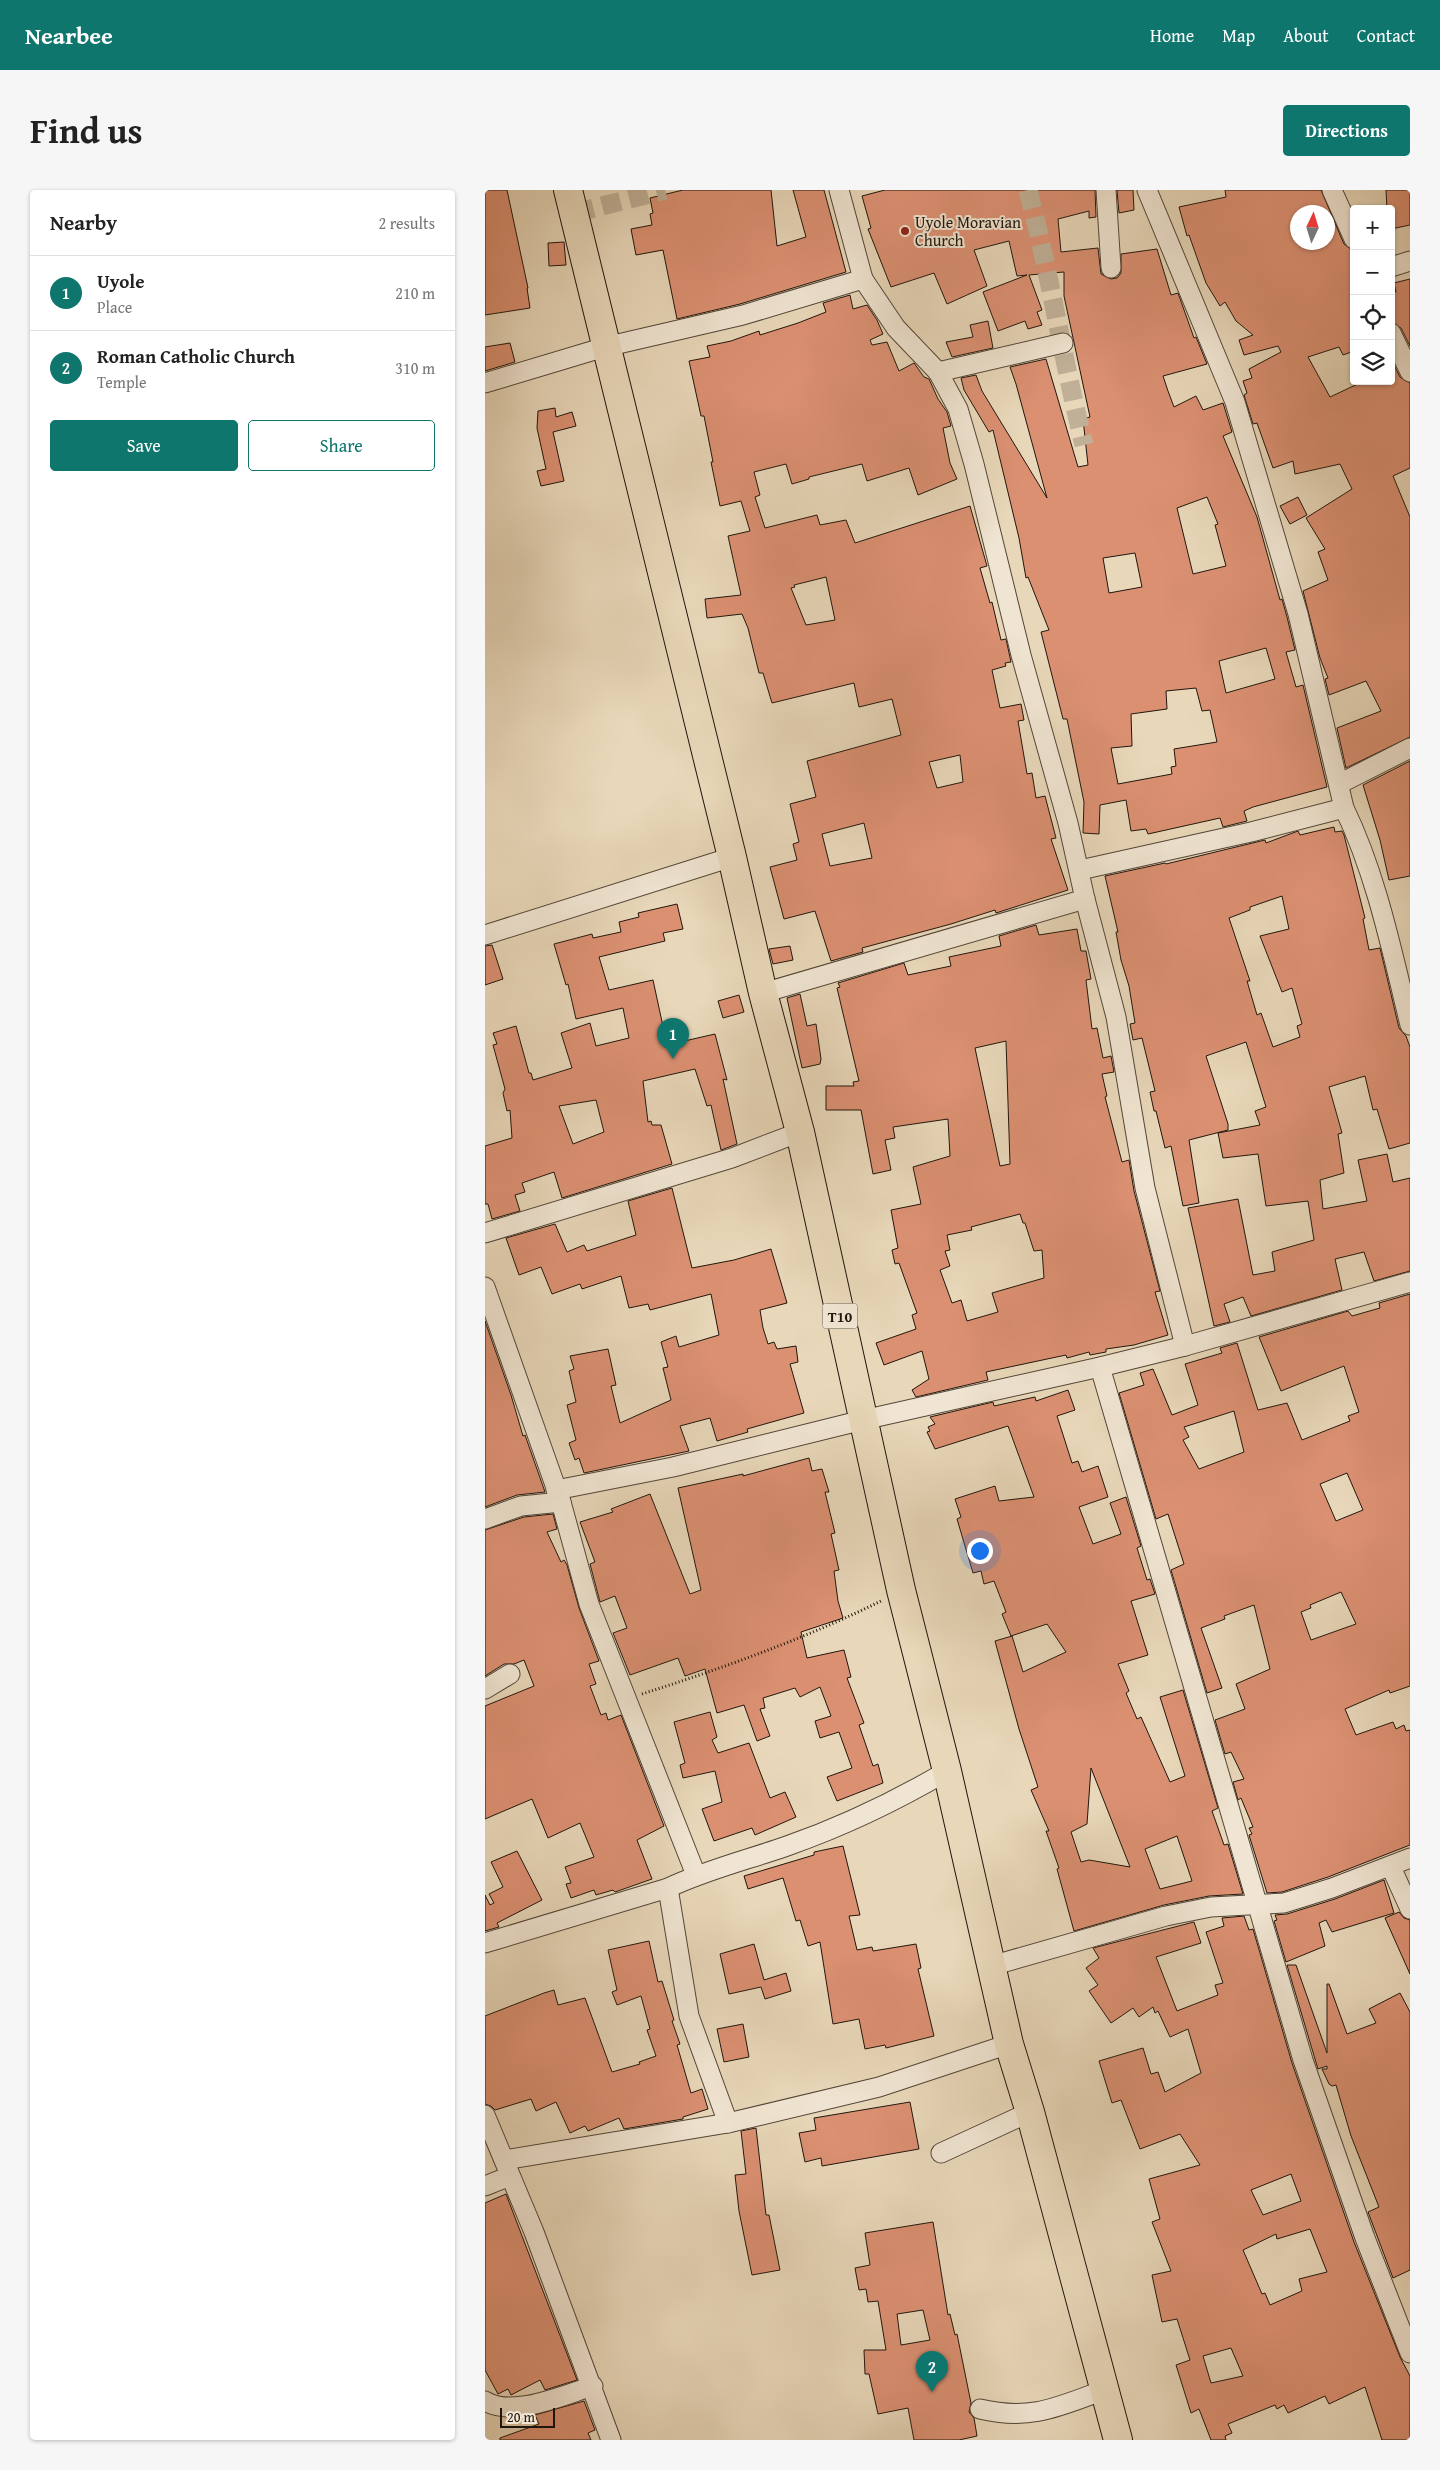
<!DOCTYPE html>
<html lang="en">
<head>
<meta charset="utf-8">
<style>
	body { margin:0; font-family:"Gentium Book Plus",serif; background:#f6f6f6; color:#222 }
	.controls { position:absolute; right:15px; top:15px; display:grid; overflow:hidden; border-radius:5px; box-shadow:0 1px 4px #0004 }
	.controls button { width:45px; height:45px; display:grid; place-items:center; padding:0; border:0; border-bottom:1px solid #e0e0e0; background:#fff; color:#222; font:25px sans-serif }
	.compass { position:absolute; left:805px; top:15px; width:45px; height:45px; border-radius:50%; background:#fff; box-shadow:0 1px 4px #0004; rotate:4deg }
	.scale { position:absolute; left:15px; bottom:12px; width:55px; box-sizing:border-box; padding-left:5px; border:2px solid #21160d; border-top:0; font-size:14px; line-height:18px; white-space:nowrap; color:#21160d; -webkit-text-stroke:4px #f0e5d2; paint-order:stroke }
	.you { position:absolute; left:494px; top:1360px; width:18px; height:18px; margin:-12px; border:4px solid #fff; border-radius:50%; background:#1a73e8; box-shadow:0 0 0 8px #1a73e833 }
	.badge { display:grid; place-items:center; width:32px; height:32px; border-radius:50%; background:#0f766e; color:#fff; font-size:16px; font-weight:700 }
	.pin { position:absolute; translate:-50% -41px; filter:drop-shadow(0 1px 2px #0008) }
	.pin::after { content:''; position:absolute; top:26px; width:18px; height:15px; background:inherit; clip-path:polygon(0 0,100% 0,50% 100%) }
	.list { margin:0; padding:0; list-style:none }
	h2 { display:flex; justify-content:space-between; align-items:center; height:65px; margin:0; padding:0 20px; font-size:21px }
	h2 small { font-size:16px; font-weight:400; color:#767676 }
	.list li { display:grid; grid-template-columns:32px 1fr auto; gap:15px; align-items:center; box-sizing:border-box; height:75px; padding:0 20px; border-top:1px solid #e0e0e0 }
	.list b { display:block; font-size:19px; white-space:nowrap }
	.list p { margin:0; font-size:16px; white-space:nowrap; color:#767676 }
	.list em { font-size:16px; font-style:normal; color:#767676 }
	.actions { display:flex; gap:10px; padding:15px 20px }
	.actions a { flex:1; padding:11px 0; border:1px solid #0f766e; border-radius:5px; text-align:center; font-size:18px; color:#0f766e }
	.actions .main { background:#0f766e; color:#fff }
	.icon { flex:none; width:28px; height:28px; fill:none; stroke:currentColor; stroke-width:2; stroke-linecap:round; stroke-linejoin:round }
	.map { position:relative; flex:none; width:925px; height:2250px; overflow:hidden; border-radius:5px }
	header { display:flex; align-items:center; gap:30px; box-sizing:border-box; height:70px; padding:0 25px; background:#0f766e; color:#fff }
	header strong { font-size:24px }
	nav { display:flex; gap:28px; margin-inline-start:auto; font-size:18px }
	.intro { display:flex; align-items:center; justify-content:space-between; box-sizing:border-box; height:120px; padding:0 30px }
	h1 { margin:0; font-size:35px }
	.button { padding:12px 22px; border-radius:5px; background:#0f766e; color:#fff; font-size:18px; font-weight:700 }
	main { display:flex; gap:30px; padding:0 30px }
	aside { flex:1; background:#fff; border-radius:5px; box-shadow:0 1px 4px #0004 }
	.map>svg:first-child { display:block }
	.building { fill:#db9072; stroke:#21160d; fill-rule:evenodd }
	.lines { fill:none; stroke-linecap:round; stroke-linejoin:round }
	.minor-tunnel { stroke:#c0b097; stroke-width:19; stroke-dasharray:19 9; stroke-linecap:butt }
	.minor-casing { stroke:#534638; stroke-width:21 }
	.highway-casing { stroke:#21160d; stroke-width:30 }
	.path { stroke:#21160d; stroke-width:3; stroke-dasharray:1 2.5; stroke-linecap:butt }
	.minor { stroke:#f0e5d2; stroke-width:19 }
	.highway { stroke:#e8d7b9; stroke-width:28 }
	.poi-dot { fill:#8f2418; stroke:#f0e5d2; stroke-width:2 }
	.labels { text-anchor:middle; dominant-baseline:central; stroke-width:4; stroke-linejoin:round; paint-order:stroke }
	.shield { fill:#f0e5d2; stroke:#5f5448; stroke-width:1 }
	.shield-label { font-size:15px; font-weight:bold; fill:#21160d }
	.poi-label { font-size:16px; fill:#21160d; stroke:#f0e5d2; text-anchor:start }
</style>
</head>
<body>
<header>
<strong>Nearbee</strong>
<nav><a>Home</a><a>Map</a><a>About</a><a>Contact</a></nav>
</header>
<div class="intro"><h1>Find us</h1><a class="button">Directions</a></div>
<main>
<aside>
<h2>Nearby<small>2 results</small></h2>
<ul class="list">
<li><span class="badge">1</span><div><b>Uyole</b><p>Place</p></div><em>210 m</em></li>
<li><span class="badge">2</span><div><b>Roman Catholic Church</b><p>Temple</p></div><em>310 m</em></li>
</ul>
<div class="actions"><a class="main">Save</a><a>Share</a></div>
</aside>
<div class="map">
<svg width="925" height="2250" viewBox="0 0 925 2250">
	<rect width="100%" height="100%" fill="#e8d7b9"/>
	<filter id="stains"><feTurbulence type="fractalNoise" baseFrequency=".004" numOctaves="4"/><feColorMatrix values="0 0 0 0 .2 0 0 0 0 .09 0 0 0 0 .02 0 0 0 .5 -.17"/></filter>
	<radialGradient id="worn" r=".72"><stop offset=".6" stop-color="#630" stop-opacity="0"/><stop offset="1" stop-color="#630" stop-opacity=".3"/></radialGradient>
	<g class="building">
		<polygon points="0,0 22,0 43,98 42,98 45,118 0,125"/>
		<polygon points="198,0 286,0 292,56 321,47 308,0 339,0 361,82 255,114 192,129 178,60 151,65 146,39 167,35 165,24 168,23 165,8"/>
		<path d="M400,0H610L611,27L604,28V21L573,29L576,62L613,58L616,84L626,89L632,88L636,83V64L672,59L686,105L693,103L709,148L711,147L722,174L678,186L683,201L689,217L711,206L718,220L738,213L739,216L747,242L738,246L772,327L795,410L797,409L802,427L810,460L801,462L811,497L818,495L842,597L768,617L759,621L762,631L738,637L735,628L663,644L661,639L646,641L641,610L615,615L614,644L598,643L599,612L582,529H578L556,442L564,440L543,387L541,388L534,348L508,240L504,242L479,200L476,188L491,185L497,201L562,308L531,194L525,177L561,169L593,277L603,275L598,229L605,227L579,106V82L544,85L557,120L552,122L557,135L543,139L540,131L513,141L498,102L542,85L532,86L524,51L489,60L502,96L462,114L449,83L406,97L383,39L386,38L377,6ZM722,307L733,334L730,335L741,376L708,384L692,318ZM650,363L657,397L624,403L618,368ZM781,458L790,489L741,503L734,471ZM711,498L717,521L725,520L732,552L689,559L691,576L686,577L687,584L633,594L626,558L647,556L646,524L682,519L681,501Z"/>
		<polygon points="632,0 648,0 649,20 634,23"/>
		<path d="M740,0H836L859,54L869,61V161L858,165L854,157L823,167L845,207L879,191H906V169L915,187L925,193V278L908,286L925,327V547L861,578L852,538L896,521L881,491L844,505L840,489L843,488L835,468L818,401L843,390L833,362L840,359L821,328L867,299L855,274L810,284L808,271L788,278L772,233L768,234L759,205L762,203L758,191L767,188L764,179L796,162L793,156L759,165L754,150L768,145L751,131L740,112L735,116L721,93L704,45L702,46L694,17L741,7ZM812,22H842V52H812Z"/>
		<polygon points="901,0 925,0 925,35 906,39 906,19 902,19"/>
		<polygon points="79,52 81,75 64,76 63,53"/>
		<polygon points="925,89 925,156 916,138 906,132 906,102 911,102 909,93"/>
		<path d="M365,105L368,119L382,115L392,130L398,144L385,150L387,155L402,152L414,181L429,173L439,187L444,189L453,209L462,222L466,236L458,238L465,273L472,289L433,305L424,278L382,291L377,274L324,287V289L307,294L301,274L269,282L275,305L270,307L280,338L332,325L335,335L361,330L370,353L485,316L502,376L495,378L505,413L507,412L516,450L521,449L526,472L520,473L521,476L507,480L515,518L536,514L539,530L533,531L542,584L547,583L551,608L560,606L571,648L566,649L583,700L511,723L510,720L466,734L377,758L378,762L346,771L330,721L299,729L285,677L312,670L308,654L314,652L305,614L331,607L322,571L416,545L407,509L374,517L369,493L287,513L278,483H274L263,438L257,424L222,428L220,409L256,405L243,346L265,341L256,311L235,316L226,272H228L219,226H216L204,171L225,167L222,156L246,151L274,141L275,145L313,133L341,122L338,113ZM341,387L350,430L321,435L306,398L310,397L309,395ZM475,565L478,592L452,598L444,572ZM379,633L387,668L345,676L337,644Z"/>
		<polygon points="503,131 508,158 467,167 461,152 488,147 485,135"/>
		<polygon points="25,153 30,172 0,181 0,157"/>
		<polygon points="70,218 71,227 87,222 91,236 68,242 79,291 56,296 52,281 61,279 52,238 53,221"/>
		<polygon points="813,307 822,325 805,334 795,316"/>
		<polygon points="925,571 925,686 904,690 895,650 878,595"/>
		<path d="M849,637L850,642L857,641L859,645L880,728L878,729L884,760L895,758L914,838L921,846L925,857V953L904,959L892,919L888,920L880,886L844,897L857,943L853,944L859,983L835,990L838,1019L882,1011L873,970L902,964L908,992L925,988V1081L889,1091L879,1062L850,1069L857,1100L766,1126L758,1107L739,1114L745,1132L729,1136L703,1018L753,1009L768,1085L790,1081L787,1062L829,1050L823,1011L781,1016L773,964L738,968L733,943L775,935L770,921L781,917L761,852L721,866L743,934V940L704,950L714,1013L698,1016L686,956L680,958L671,921H669L665,902L670,901L657,848L648,850L645,834L650,833L644,796L636,770L631,742H633L620,686L680,673L681,674L780,650L781,653L813,641L815,645ZM797,706L804,739L775,746L797,802L807,798L817,834L812,836L815,847L788,857L776,823L772,825L762,791H765L744,728L765,720V717Z"/>
		<path d="M192,714L198,739L178,743L180,751L114,767L124,800L168,790L182,855L230,844L242,890L238,889L252,954L236,960L226,915L222,916L210,879L158,891L163,932L166,931L167,935H176L187,974L77,1008L69,982L37,993L40,1002L30,1005L35,1021L7,1029L3,1014H0V956L27,948L25,920L22,921L18,903L20,899L8,855L12,854L8,843L31,836L44,883H46L48,890L87,878L76,843L105,833L111,856L144,848L138,818L91,829L83,794L81,795L69,754L107,744L108,748L136,742L134,732L154,727L153,723ZM111,910L119,942L88,954L74,916Z"/>
		<path d="M551,735L554,745L592,739L596,761H601L606,789L601,790L607,839L612,838L618,868L626,866L629,882L617,884L622,906L620,907L637,972L644,970L649,1001L675,1101L670,1102L683,1145L649,1155L621,1159V1162L605,1165L604,1162L582,1168L581,1165L501,1182L503,1190L431,1207L427,1200L444,1189L437,1161L399,1175L391,1153L431,1139L427,1125L432,1123L414,1073L410,1074L407,1060L413,1058L406,1020L436,1014L428,977L465,966L463,929L408,937L410,948L400,950L406,980L388,984L376,920H341V896H369L368,892L374,891L352,798L355,797L353,793L419,773L423,785L466,776L464,767L516,756L514,746ZM521,851L525,974L515,976L490,858ZM535,1024L538,1033H540L549,1061L557,1060L559,1088L507,1103L513,1122L482,1131L476,1110L467,1113L455,1080L465,1076L460,1061L465,1060L462,1045L487,1040L486,1037Z"/>
		<polygon points="7,755 18,789 0,795 0,756"/>
		<polygon points="305,756 308,770 288,774 284,759"/>
		<polygon points="315,804 322,836 331,834 336,869 335,874 317,878 302,808"/>
		<polygon points="254,805 259,822 238,828 233,811"/>
		<polygon points="187,998 207,1078 249,1070 286,1059 302,1113 275,1120 278,1138 283,1154 289,1152 292,1159 311,1156 313,1172 305,1174 319,1223 262,1239 263,1242 232,1251 225,1228 195,1236 204,1261 99,1283 94,1268 90,1270 84,1253 91,1250 82,1215 91,1212 84,1181 89,1179 85,1166 123,1159 131,1195 126,1196 135,1233 186,1210 178,1178 183,1177 176,1152 191,1146 194,1157 234,1145 226,1104 165,1120 163,1114 144,1118 136,1086 97,1099 95,1094 67,1104 56,1077 34,1085 21,1048 70,1034 82,1062 99,1055 102,1061 151,1045 143,1011"/>
		<path d="M925,1104V1496L905,1503L904,1500L860,1519L871,1545L908,1532L911,1539L919,1535L921,1541L925,1540V1655L843,1687L797,1702L782,1703L764,1645L767,1644L764,1638L768,1637L756,1608L753,1610L748,1592L759,1589L746,1562L740,1564L730,1530L760,1519L751,1494L785,1479L769,1415L739,1426L740,1429L716,1438L737,1498L722,1503L686,1380L699,1374L683,1324L671,1329L634,1203L659,1195L655,1183L668,1179L687,1225L713,1215L700,1174L737,1163L735,1158L752,1153L773,1220L802,1213L817,1250L865,1231L863,1226L874,1222L859,1176L796,1201L774,1147L863,1121L867,1126L895,1118L894,1113ZM749,1221L759,1262L714,1279L698,1250L704,1247L699,1237ZM862,1283L878,1320L851,1331L835,1294ZM856,1402L871,1434L826,1450L816,1422L826,1418L825,1415Z"/>
		<polygon points="0,1131 26,1205 38,1246 40,1245 60,1302 32,1305 0,1317"/>
		<path d="M583,1200L590,1220L572,1226L587,1273L593,1271L597,1282L613,1276L623,1307L594,1317L608,1354L636,1344L625,1313L641,1307L656,1356L652,1358L662,1390L665,1389L670,1404L646,1411L663,1465L633,1474L644,1501L641,1503L652,1529L656,1527L685,1592L700,1586L675,1507L698,1500L733,1618L727,1621L739,1655L743,1654L758,1704L724,1706L679,1715L589,1741L572,1679L574,1678L561,1641H564L546,1600L553,1597L534,1539L510,1451L527,1446L538,1482L581,1462L562,1434L526,1446L517,1424L521,1422L509,1391L499,1394L496,1381L488,1383L472,1329L476,1327L470,1309L510,1296L514,1311L549,1307L523,1236L450,1259L442,1242L445,1241L443,1237L450,1234L445,1227L508,1212L509,1216L550,1207L551,1211ZM606,1578L645,1677L604,1670L596,1672L586,1642L602,1634ZM692,1646L707,1691L675,1699L660,1659Z"/>
		<polygon points="324,1268 327,1281 337,1279 344,1302 340,1302 350,1343 346,1344 354,1380 349,1381 353,1411 358,1428 316,1442 322,1468 359,1460 366,1487 362,1488 379,1533 374,1535 388,1576 393,1574 398,1593 352,1611 342,1587 367,1578 354,1542 335,1548 330,1531 346,1526 335,1497 315,1507 310,1498 278,1508 280,1518 275,1519 285,1546 272,1551 259,1515 232,1523 220,1479 200,1486 193,1468 145,1485 128,1443 142,1438 130,1406 115,1412 105,1374 110,1372 95,1332 128,1322 126,1319 165,1304 205,1404 216,1400 193,1298 258,1284 258,1286"/>
		<polygon points="68,1324 72,1339 62,1342 76,1372 79,1370 82,1375 94,1418 114,1471 104,1474 111,1494 105,1496 116,1525 121,1523 123,1530 136,1525 179,1636 152,1650 167,1689 130,1702 128,1700 111,1705 109,1700 86,1708 81,1694 86,1693 80,1677 109,1667 95,1633 63,1648 47,1609 0,1629 0,1516 49,1496 39,1470 29,1474 19,1474 0,1486 0,1340 39,1327"/>
		<polygon points="225,1522 232,1547 227,1550 233,1563 264,1553 285,1608 300,1602 311,1627 270,1645 267,1638 229,1651 217,1619 237,1612 230,1581 198,1588 195,1575 200,1573 189,1532"/>
		<polygon points="358,1656 375,1725 364,1726 372,1760 387,1757 388,1761 431,1754 436,1778 433,1779 449,1846 401,1858 400,1855 380,1859 374,1829 348,1834 335,1752 323,1756 315,1730 311,1731 298,1688 263,1699 259,1686 329,1665 329,1662"/>
		<polygon points="32,1661 57,1710 12,1733 14,1737 0,1741 0,1705 5,1715 9,1713 4,1704 18,1697 6,1672"/>
		<polygon points="899,1690 909,1723 847,1742 841,1730 834,1733 840,1756 801,1772 789,1731 792,1730 790,1725 802,1724 850,1709"/>
		<polygon points="914,1722 919,1728 925,1730 925,1784 900,1728"/>
		<path d="M759,1726L764,1740L768,1739L807,1873L869,2052L915,2167L925,2186V2250H897L880,2197L844,2214L840,2206L803,2223L799,2215L792,2219L790,2215L743,2234L747,2243L740,2246L741,2250H726L714,2219L706,2223L691,2175L705,2170L692,2129L677,2132L667,2085L686,2081L667,2032L675,2029L664,1989L715,1975L695,1944L655,1959L636,1910L627,1913L614,1871L658,1858L666,1884L673,1882L680,1902L716,1883L703,1839L685,1847L673,1821L670,1823L668,1817L654,1827L648,1818L626,1833L604,1801L613,1795L601,1778L614,1768L608,1758L709,1732L716,1753L671,1767L692,1821L733,1805L730,1795L738,1793L721,1742L739,1736L737,1728ZM806,1984L816,2011L778,2025L766,2000ZM825,2039L842,2082L814,2089L817,2101L785,2115L780,2103L777,2104L758,2060L791,2044L792,2049ZM746,2158L758,2186L726,2193L718,2166Z"/>
		<polygon points="164,1751 173,1792 177,1791 189,1830 187,1831 195,1854 192,1855 206,1903 217,1899 223,1919 198,1927 198,1929 139,1939 134,1928 103,1941 100,1936 85,1943 71,1912 51,1921 46,1909 10,1920 6,1916 0,1914 0,1826 59,1803 69,1800 73,1815 100,1808 127,1882 155,1874 154,1872 171,1866 162,1840 165,1839 156,1806 132,1815 127,1802 132,1800 123,1760"/>
		<polygon points="269,1754 279,1790 301,1783 306,1801 280,1809 276,1797 244,1804 235,1764"/>
		<polygon points="802,1775 811,1775 842,1863 842,1794 844,1794 862,1844 891,1833 884,1819 915,1803 925,1822 925,2080 908,2088 883,2022 894,2017 866,1946 851,1895 847,1896 844,1894 837,1879 842,1879 842,1876 833,1879"/>
		<polygon points="258,1834 264,1867 239,1872 232,1839"/>
		<polygon points="425,1912 434,1959 337,1976 336,1968 320,1972 314,1943 331,1940 329,1928"/>
		<polygon points="271,1938 281,2025 284,2025 295,2080 267,2085 254,2021 250,1985 261,1984 256,1941"/>
		<polygon points="21,2004 92,2190 60,2200 55,2190 26,2205 23,2199 13,2204 0,2180 0,2013"/>
		<path d="M448,2032L463,2125L465,2124L470,2145L472,2144L486,2213L484,2222L489,2228L492,2246L474,2250H429L423,2218L393,2224L384,2184H380L379,2160H401L393,2111L383,2112L381,2099L374,2100L370,2078L385,2075L380,2043ZM438,2120L445,2150L416,2155L412,2124Z"/>
		<polygon points="99,2211 110,2240 103,2243 106,2250 15,2250 15,2248 54,2234 50,2225"/>
	</g>
	<g class="lines">
		<g class="minor-tunnel">
			<path d="M543,0C565,84 578,171 599,255"/>
			<polyline points="90,23 180,0"/>
		</g>
		<g class="minor-casing">
			<g id="minor">
				<polyline points="621,0 626,78"/>
				<path d="M662,0L750,212L813,424L859,618C892,686 907,762 925,835"/>
				<polyline points="847,0 869,49"/>
				<polyline points="906,77 925,71"/>
				<polyline points="378,89 411,138 453,182 473,219 489,274 536,465 583,633 600,709 631,827 660,998 700,1156"/>
				<polyline points="906,143 925,182"/>
				<polyline points="453,182 578,153"/>
				<polyline points="0,193 120,157 258,125 378,89 354,0"/>
				<polyline points="854,594 925,558"/>
				<polyline points="595,680 766,642 859,618"/>
				<polyline points="0,745 247,667"/>
				<polyline points="278,803 600,709"/>
				<polyline points="0,1043 247,968 315,942"/>
				<polyline points="0,1097 76,1312 104,1414 211,1685"/>
				<polyline points="615,1177 818,1870 880,2048 925,2163"/>
				<polyline points="71,1300 188,1277 378,1230 615,1177 700,1156 925,1092"/>
				<polyline points="0,1329 36,1316 76,1312"/>
				<polyline points="0,1499 25,1484"/>
				<polyline points="906,1677 925,1719"/>
				<polyline points="183,1698 204,1826 243,1933"/>
				<path d="M0,1753L183,1698C221,1680 262,1670 302,1656C359,1636 411,1611 462,1581"/>
				<polyline points="506,1776 681,1726 726,1717 799,1713 847,1698 925,1668"/>
				<polyline points="0,1925 49,2042 126,2250"/>
				<polyline points="456,1963 545,1922"/>
				<polyline points="19,1970 243,1933 394,1897 524,1854"/>
				<polyline points="0,1996 25,1986"/>
				<path d="M0,2211C28,2228 78,2205 108,2196"/>
				<path d="M495,2219C545,2231 573,2217 619,2200"/>
			</g>
		</g>
		<g class="highway-casing">
			<polyline id="highway" points="83,0 247,667 278,803 315,942 416,1400 462,1581 524,1854 545,1922 633,2250"/>
		</g>
		<path class="path" d="M157,1504C238,1478 319,1449 396,1411"/>
		<use href="#minor" class="minor"/>
		<use href="#highway" class="highway"/>
	</g>
	<circle class="poi-dot" cx="420" cy="41" r="5"/>
	<g class="labels">
		<rect class="shield" x="337.5" y="1113.5" width="35" height="25" rx="4"/>
		<g class="shield-label">
			<text x="355" y="1126">T10</text>
		</g>
		<g class="poi-label">
			<text x="430" y="32">Uyole Moravian<tspan x="430" dy="18">Church</tspan></text>
		</g>
	</g>
	<rect width="100%" height="100%" filter="url(#stains)"/>
	<rect width="100%" height="100%" fill="url(#worn)"/>
</svg>
<div class="controls">
<button>+</button>
<button>−</button>
<button><svg class="icon" aria-label="locate" viewBox="0 0 24 24"><circle cx="12" cy="12" r="6"/><path d="M12 2v4M12 18v4M2 12h4M18 12h4"/></svg></button>
<button><svg class="icon" aria-label="layers" viewBox="0 0 24 24"><path d="M12 4l9 5-9 5-9-5zM3 14l9 5 9-5"/></svg></button>
</div>
<svg class="compass" viewBox="-18 -18 36 36"><path d="M0-13l5 13h-10z" fill="#e53935"/><path d="M0 13l5-13h-10z" fill="#767676"/></svg>
<div class="scale">20 m</div>
<div class="you"></div>
<div class="pin badge" style="left:188px;top:869px">1</div>
<div class="pin badge" style="left:447px;top:2202px">2</div>
</div>
</main>
</body>
</html>
